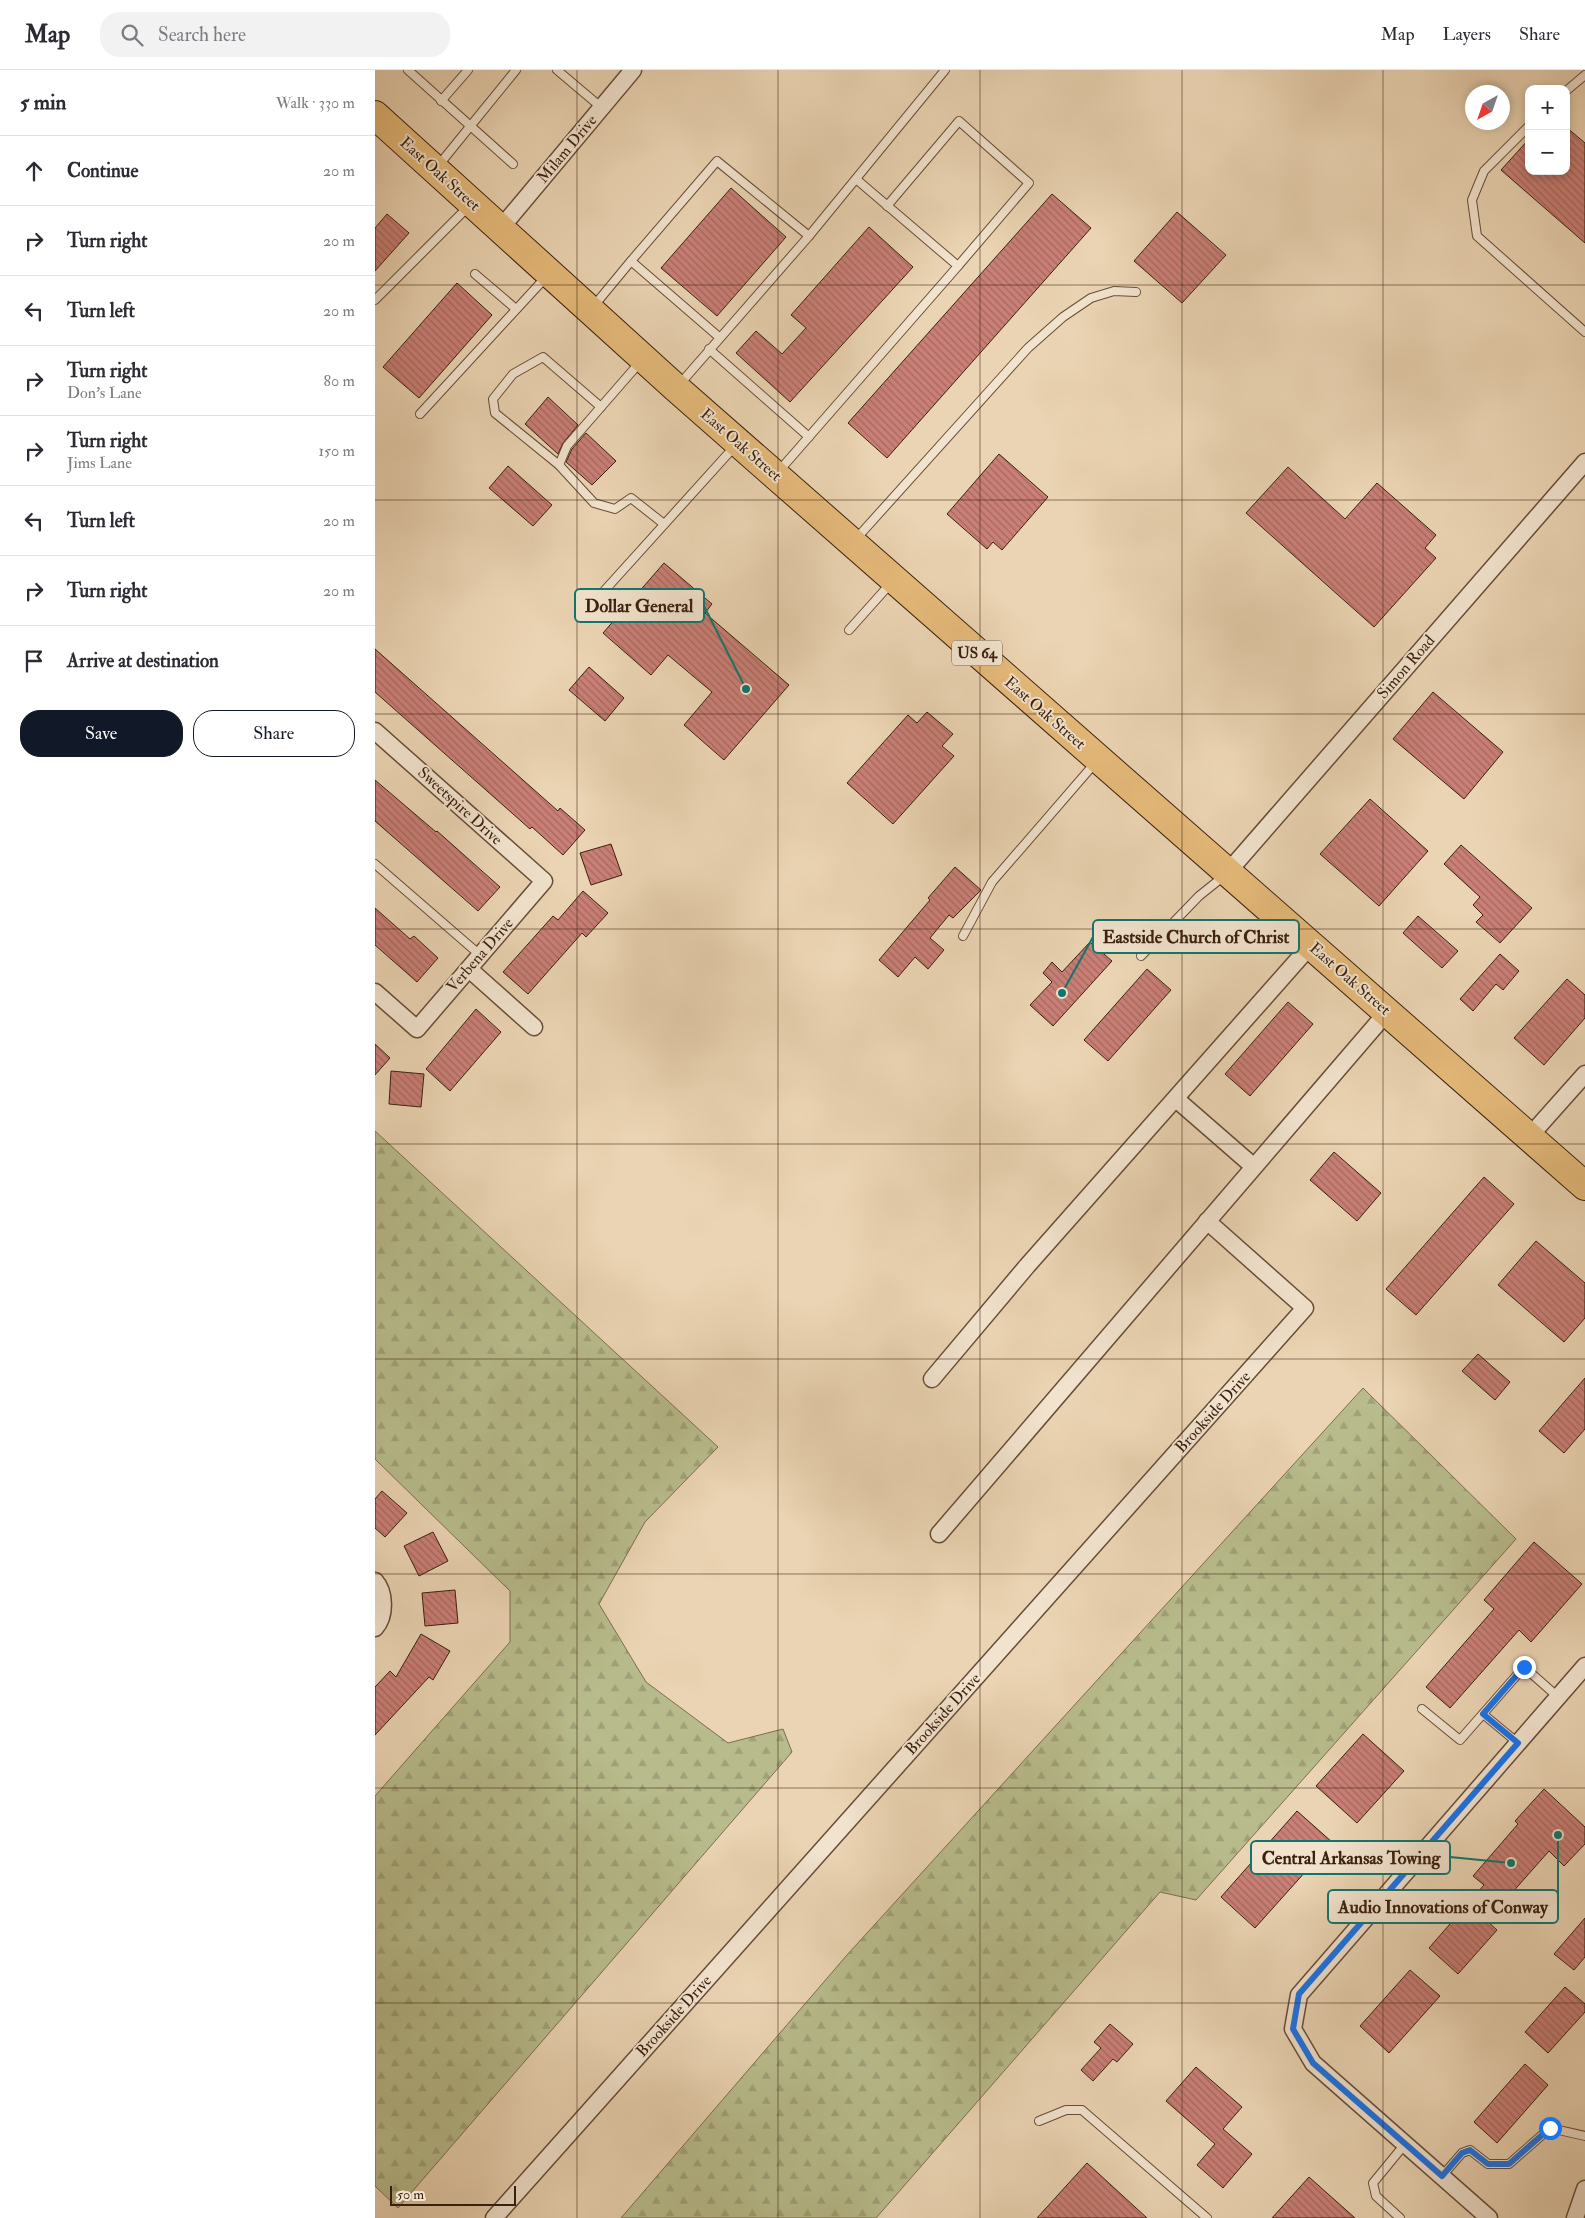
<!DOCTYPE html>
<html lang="en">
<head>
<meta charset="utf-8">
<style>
	body { margin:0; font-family:"IM FELL Double Pica",serif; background:#f2f2f3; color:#2b2b33 }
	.controls { position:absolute; right:15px; top:15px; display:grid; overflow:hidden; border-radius:10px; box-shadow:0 2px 8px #0003 }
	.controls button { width:45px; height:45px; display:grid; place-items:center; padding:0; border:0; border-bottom:1px solid #e1e1e2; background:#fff; color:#2b2b33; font:25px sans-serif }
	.compass { position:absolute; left:1090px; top:15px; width:45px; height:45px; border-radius:50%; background:#fff; box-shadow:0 2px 8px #0003; rotate:220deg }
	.scale { position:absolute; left:15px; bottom:12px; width:126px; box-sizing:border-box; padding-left:5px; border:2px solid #3b200f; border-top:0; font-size:14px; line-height:18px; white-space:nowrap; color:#3b200f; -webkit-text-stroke:4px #f2e3ce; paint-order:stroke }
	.stop { position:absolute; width:15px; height:15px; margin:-11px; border:4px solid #1a73e8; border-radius:50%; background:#fff }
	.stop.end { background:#1a73e8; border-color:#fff; box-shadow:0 1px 5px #0008 }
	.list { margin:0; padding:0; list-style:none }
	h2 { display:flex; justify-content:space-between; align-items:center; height:65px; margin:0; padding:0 20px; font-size:21px }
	h2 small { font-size:16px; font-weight:400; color:#7c7c81 }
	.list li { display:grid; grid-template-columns:32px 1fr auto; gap:15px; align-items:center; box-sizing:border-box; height:70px; padding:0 20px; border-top:1px solid #e1e1e2 }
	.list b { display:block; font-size:19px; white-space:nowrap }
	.list p { margin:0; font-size:16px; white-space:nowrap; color:#7c7c81 }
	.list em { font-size:16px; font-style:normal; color:#7c7c81 }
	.actions { display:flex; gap:10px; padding:15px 20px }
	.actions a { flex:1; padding:11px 0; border:1px solid #111827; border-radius:20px; text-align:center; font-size:18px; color:#111827 }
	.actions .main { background:#111827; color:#fff }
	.icon { flex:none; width:28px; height:28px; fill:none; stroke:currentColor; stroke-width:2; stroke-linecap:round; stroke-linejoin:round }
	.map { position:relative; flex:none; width:1210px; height:2148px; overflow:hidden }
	header { display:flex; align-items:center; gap:30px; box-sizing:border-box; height:70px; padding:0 25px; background:#fff; border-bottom:1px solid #e1e1e2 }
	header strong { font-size:24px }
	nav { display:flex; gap:28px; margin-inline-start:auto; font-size:18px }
	.search { width:350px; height:45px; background:#f2f2f3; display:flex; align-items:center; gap:12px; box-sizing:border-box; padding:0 18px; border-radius:20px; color:#7c7c81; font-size:19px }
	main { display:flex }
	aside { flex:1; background:#fff }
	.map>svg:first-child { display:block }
	.forest { fill:url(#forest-firs); stroke:#7a6e4e }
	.building { fill:url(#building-back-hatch); stroke:#3b200f }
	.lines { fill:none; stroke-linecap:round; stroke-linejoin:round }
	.lane-casing { stroke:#674d38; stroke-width:10 }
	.street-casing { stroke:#674d38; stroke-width:19 }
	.highway-casing { stroke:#3b200f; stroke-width:30 }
	.lane { stroke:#f2e3ce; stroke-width:8 }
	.street { stroke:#f2e3ce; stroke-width:16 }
	.highway { stroke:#e6ba7a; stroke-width:28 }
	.route { stroke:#1a73e8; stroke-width:6 }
	.grid { fill:none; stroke:#3b200f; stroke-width:1; stroke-opacity:0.55 }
	.labels { text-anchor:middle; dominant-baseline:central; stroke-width:4; stroke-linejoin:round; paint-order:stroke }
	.shield { fill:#f2e3ce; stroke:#725a48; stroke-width:1 }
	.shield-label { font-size:15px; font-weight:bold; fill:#3b200f }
	.street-label { font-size:16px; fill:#3b200f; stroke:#f2e3ce }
	.leader { fill:none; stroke:#0f766e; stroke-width:2 }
	.callout-dot { fill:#0f766e; stroke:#f2e3ce; stroke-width:2 }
	.callout { fill:#f2e3ce; stroke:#0f766e; stroke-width:2 }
	.callout-label { font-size:18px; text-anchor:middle; font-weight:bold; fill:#3b200f }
</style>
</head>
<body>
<header>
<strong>Map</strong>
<div class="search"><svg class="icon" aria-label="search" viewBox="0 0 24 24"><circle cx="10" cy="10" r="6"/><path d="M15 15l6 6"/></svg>Search here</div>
<nav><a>Map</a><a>Layers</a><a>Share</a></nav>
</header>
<main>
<aside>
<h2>5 min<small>Walk · 330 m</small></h2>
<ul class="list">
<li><svg class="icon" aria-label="ahead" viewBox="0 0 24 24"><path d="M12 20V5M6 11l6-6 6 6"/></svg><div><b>Continue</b></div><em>20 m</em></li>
<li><svg class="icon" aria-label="right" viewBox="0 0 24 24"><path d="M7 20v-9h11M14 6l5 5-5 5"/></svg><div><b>Turn right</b></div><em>20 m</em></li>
<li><svg class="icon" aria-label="left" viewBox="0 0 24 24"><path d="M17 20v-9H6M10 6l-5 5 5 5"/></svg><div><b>Turn left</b></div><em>20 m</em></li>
<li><svg class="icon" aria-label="right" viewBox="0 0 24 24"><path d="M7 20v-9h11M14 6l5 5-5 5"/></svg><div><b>Turn right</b><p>Don's Lane</p></div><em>80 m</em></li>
<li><svg class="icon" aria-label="right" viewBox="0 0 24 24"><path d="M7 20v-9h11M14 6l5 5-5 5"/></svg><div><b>Turn right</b><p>Jims Lane</p></div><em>150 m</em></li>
<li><svg class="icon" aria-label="left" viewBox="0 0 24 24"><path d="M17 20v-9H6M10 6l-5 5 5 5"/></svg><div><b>Turn left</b></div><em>20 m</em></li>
<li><svg class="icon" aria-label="right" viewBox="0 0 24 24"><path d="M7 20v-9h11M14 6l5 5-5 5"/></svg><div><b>Turn right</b></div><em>20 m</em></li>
<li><svg class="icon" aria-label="arrive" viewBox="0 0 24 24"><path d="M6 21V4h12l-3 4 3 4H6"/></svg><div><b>Arrive at destination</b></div></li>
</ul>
<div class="actions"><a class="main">Save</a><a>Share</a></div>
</aside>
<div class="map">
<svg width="1210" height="2148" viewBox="0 0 1210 2148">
	<defs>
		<pattern id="forest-firs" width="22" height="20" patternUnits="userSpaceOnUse" patternTransform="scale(1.25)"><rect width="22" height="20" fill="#b8bc8c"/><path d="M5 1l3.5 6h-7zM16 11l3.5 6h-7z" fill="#9fa178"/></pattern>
		<pattern id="building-back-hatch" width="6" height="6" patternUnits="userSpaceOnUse" patternTransform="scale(1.25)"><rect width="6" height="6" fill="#ca7f77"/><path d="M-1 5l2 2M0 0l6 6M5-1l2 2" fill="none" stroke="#a56860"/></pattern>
	</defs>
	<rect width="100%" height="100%" fill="#ebd4b3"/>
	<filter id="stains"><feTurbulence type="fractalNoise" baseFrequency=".004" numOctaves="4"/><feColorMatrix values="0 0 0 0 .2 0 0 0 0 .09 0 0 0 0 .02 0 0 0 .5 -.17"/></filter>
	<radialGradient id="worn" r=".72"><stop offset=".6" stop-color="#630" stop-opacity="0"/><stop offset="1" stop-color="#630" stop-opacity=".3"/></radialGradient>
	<g class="forest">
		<polygon points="0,1061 343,1377 270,1452 224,1534 271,1612 353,1673 408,1659 417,1682 23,2138 0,2116 0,1726 135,1572 135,1521 0,1389"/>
		<polygon points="988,1318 1141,1469 821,1830 785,1822 501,2148 246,2148 472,1885"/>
	</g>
	<g class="building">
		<polygon points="1191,57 1210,73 1210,173 1126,100 1154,69 1154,101 1191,101"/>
		<polygon points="356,118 411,167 342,246 286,198"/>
		<polygon points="677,124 716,158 512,388 473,353"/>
		<polygon points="802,142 851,185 807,233 759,191"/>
		<polygon points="12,144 34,163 0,201 0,158"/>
		<polygon points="494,157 538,197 415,332 361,283 381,261 407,284 431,258 416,245"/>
		<polygon points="82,213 117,245 44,328 8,297"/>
		<polygon points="173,327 203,355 188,373 183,384 150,354"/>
		<polygon points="211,363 241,391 217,415 191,392 197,379"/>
		<polygon points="624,384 673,427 627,480 618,472 612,479 572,444"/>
		<polygon points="133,396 177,435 158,456 114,418"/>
		<polygon points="913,397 970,449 1002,413 1061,465 1050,478 1061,488 999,557 871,443"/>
		<polygon points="289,493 337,534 330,543 414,615 349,690 309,655 337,622 293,585 276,605 228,563"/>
		<polygon points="0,579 183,741 185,738 210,760 188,785 157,757 155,759 0,622"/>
		<polygon points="214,597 249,628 230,651 194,620"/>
		<polygon points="1058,622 1128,682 1089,729 1018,669"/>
		<polygon points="552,642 578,664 567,676 579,686 518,754 472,713 533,645 542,653"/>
		<polygon points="0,710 61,762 62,761 125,817 103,841 0,751"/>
		<polygon points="995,729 1053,781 1004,836 945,784"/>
		<polygon points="236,774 247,805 216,815 205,783"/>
		<polygon points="1086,775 1157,838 1125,873 1101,852 1108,845 1098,835 1105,827 1069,794"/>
		<polygon points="580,797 606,820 578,848 574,845 555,868 569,880 553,899 540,887 523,907 504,890 555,830 553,828"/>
		<polygon points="208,821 233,843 211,867 207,863 153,924 128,902 178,846 183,850"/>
		<polygon points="0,838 35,869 39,866 63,888 42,912 0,875"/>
		<polygon points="1043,846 1083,881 1067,898 1028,863"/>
		<polygon points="715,872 737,891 678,956 655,935 677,912 668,903 677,892 687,902"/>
		<polygon points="1125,884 1144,901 1128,920 1121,914 1098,941 1085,929"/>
		<polygon points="772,899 796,920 733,991 709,970"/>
		<polygon points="1192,909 1210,925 1210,948 1169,995 1139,968"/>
		<polygon points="913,932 938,954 875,1026 850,1004"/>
		<polygon points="101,939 126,962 75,1021 51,999"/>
		<polygon points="0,974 15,988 0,1005"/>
		<polygon points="16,1001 49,1004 46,1037 14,1034"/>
		<polygon points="959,1082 1006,1123 982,1151 935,1110"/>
		<polygon points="1109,1107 1139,1134 1041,1245 1011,1219"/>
		<polygon points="1161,1171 1210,1213 1210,1248 1189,1272 1123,1215"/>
		<polygon points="1103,1284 1135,1312 1120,1330 1087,1301"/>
		<polygon points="1210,1308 1210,1359 1189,1383 1164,1361"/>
		<polygon points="7,1421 32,1443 10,1467 0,1458 0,1429"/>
		<polygon points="58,1462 73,1491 44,1506 29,1476"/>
		<polygon points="1159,1472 1207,1514 1156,1572 1144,1560 1075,1638 1051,1617 1119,1539 1109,1530"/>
		<polygon points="80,1520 83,1553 50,1556 47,1523"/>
		<polygon points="46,1564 75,1581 58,1610 54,1607 0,1665 0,1617 15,1601 21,1607"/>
		<polygon points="988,1664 1029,1701 982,1753 941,1716"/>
		<polygon points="1169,1719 1210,1757 1210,1774 1189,1796 1174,1781 1112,1851 1122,1860 1083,1904 1054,1878 1109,1815 1098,1806 1143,1754 1140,1751"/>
		<polygon points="922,1741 957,1772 880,1858 846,1827"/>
		<polygon points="1210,1848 1210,1887 1199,1900 1179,1884"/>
		<polygon points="1035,1900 1065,1926 1014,1983 985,1956"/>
		<polygon points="1190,1917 1210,1934 1210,1942 1173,1983 1150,1962"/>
		<polygon points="735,1954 758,1974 742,1992 738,1989 718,2011 706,2000 726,1978 719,1972"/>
		<polygon points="1150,1994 1173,2015 1122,2073 1099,2052"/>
		<polygon points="821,1997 867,2037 848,2059 877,2084 848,2118 822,2095 840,2074 791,2031"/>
		<polygon points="712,2093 772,2148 662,2148"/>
		<polygon points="934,2107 980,2148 897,2148"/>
	</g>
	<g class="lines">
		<g class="lane-casing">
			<g id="lane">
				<polyline points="33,0 138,94"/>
				<polyline points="182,0 227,38"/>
				<polyline points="1191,21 1210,5"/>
				<polyline points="66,31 93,0"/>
				<polyline points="1154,56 1109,101 1097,130 1102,166 1210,262"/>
				<polyline points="63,96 141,0"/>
				<polyline points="512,136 584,51 654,113 583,196"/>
				<polyline points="100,204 141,239"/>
				<polyline points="0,230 94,136"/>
				<polyline points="218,237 256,191"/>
				<polyline points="344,267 256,191 342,91 434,166"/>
				<polyline points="334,279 434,367"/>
				<polyline points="266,291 192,376 184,395 219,433 240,439 256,428 289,454"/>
				<polyline points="304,315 434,166 570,0"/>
				<polyline points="45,344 171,207"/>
				<polyline points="184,395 120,343 118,329 138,304 168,287 226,337"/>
				<polyline points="404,401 583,196 481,109"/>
				<polyline points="480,470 653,278 688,247 716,228 739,221 761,222"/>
				<polyline points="211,541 360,376"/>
				<polyline points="474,560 516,513"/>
				<polyline points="0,794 105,885"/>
				<polyline points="588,866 617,812 720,693"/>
				<polyline points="766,886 824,826 849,806"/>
				<polyline points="1047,1639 1085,1670 1149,1597 1183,1627"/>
				<polyline points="1108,1644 1143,1673"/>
				<polyline points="664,2051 691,2040 707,2040 832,2148"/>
				<polyline points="1067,2106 1087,2083 1095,2080 1113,2094 1134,2094 1175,2058 1210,2066"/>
				<polyline points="1025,2148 1001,2126 998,2113 1030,2074"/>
			</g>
		</g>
		<g class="street-casing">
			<g id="street">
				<polyline points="125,159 258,0"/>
				<polyline points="0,661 169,811 42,959 0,922"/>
				<polyline points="852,803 1210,392"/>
				<polyline points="94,899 159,957"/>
				<polyline points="801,1029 878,1096"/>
				<polyline points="1154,1067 1210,1004"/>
				<polyline points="557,1309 652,1196 936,875"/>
				<polyline points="564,1464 1013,941"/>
				<path d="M0,1511C10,1522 11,1546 0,1558"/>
				<polyline points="119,2148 930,1238 832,1151"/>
				<polyline points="1114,2148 938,1993 918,1959 924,1925 1210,1596"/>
				<polyline points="1200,2148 1210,2119"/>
			</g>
		</g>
		<g class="highway-casing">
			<polyline id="highway" points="0,45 301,318 1210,1116"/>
		</g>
		<use href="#lane" class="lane"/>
		<use href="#street" class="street"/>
		<use href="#highway" class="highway"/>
	</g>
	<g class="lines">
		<polyline class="route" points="1149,1597 1108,1644 1143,1673 924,1924 918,1959 938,1993 1067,2106 1087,2083 1095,2080 1113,2094 1134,2094 1175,2058"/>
	</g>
	<path class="grid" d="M202,0V2148M403,0V2148M605,0V2148M807,0V2148M1008,0V2148M0,215H1210M0,430H1210M0,644H1210M0,859H1210M0,1074H1210M0,1289H1210M0,1504H1210M0,1718H1210M0,1933H1210"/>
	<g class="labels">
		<rect class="shield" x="577" y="570.5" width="50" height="25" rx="4"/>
		<g class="shield-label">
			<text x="602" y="583">US 64</text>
		</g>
		<g class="street-label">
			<text transform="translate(192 79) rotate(-50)">Milam Drive</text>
			<text transform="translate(65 104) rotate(42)">East Oak Street</text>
			<text transform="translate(366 375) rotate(41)">East Oak Street</text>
			<text transform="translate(1031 597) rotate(-49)">Simon Road</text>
			<text transform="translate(670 643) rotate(41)">East Oak Street</text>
			<text transform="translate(85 736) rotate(42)">Sweetspire Drive</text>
			<text transform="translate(105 885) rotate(-49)">Verbena Drive</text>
			<text transform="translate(975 909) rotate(41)">East Oak Street</text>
			<text transform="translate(838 1342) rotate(-48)">Brookside Drive</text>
			<text transform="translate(568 1644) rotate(-48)">Brookside Drive</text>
			<text transform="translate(299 1946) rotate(-48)">Brookside Drive</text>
		</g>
	</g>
	<path class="leader" d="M371 619L329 536M687 923L718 867M1136 1793L1075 1787M1183 1765L1183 1836"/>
	<g class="callout-dot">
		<circle cx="371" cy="619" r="5"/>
		<circle cx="687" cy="923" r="5"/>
		<circle cx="1136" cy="1793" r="5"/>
		<circle cx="1183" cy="1765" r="5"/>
	</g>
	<g class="callout">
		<rect x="200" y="519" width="129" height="33" rx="5"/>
		<rect x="718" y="850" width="206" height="33" rx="5"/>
		<rect x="876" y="1771" width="199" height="33" rx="5"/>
		<rect x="953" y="1820" width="230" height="33" rx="5"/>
	</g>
	<g class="callout-label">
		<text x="264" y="542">Dollar General</text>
		<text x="821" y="873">Eastside Church of Christ</text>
		<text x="976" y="1794">Central Arkansas Towing</text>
		<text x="1068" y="1843">Audio Innovations of Conway</text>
	</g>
	<rect width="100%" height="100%" filter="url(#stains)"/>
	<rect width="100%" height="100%" fill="url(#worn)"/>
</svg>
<div class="controls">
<button>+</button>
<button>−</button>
</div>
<svg class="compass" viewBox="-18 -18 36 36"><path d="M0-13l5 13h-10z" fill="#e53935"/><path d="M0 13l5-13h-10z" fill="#7c7c81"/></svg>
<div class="scale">50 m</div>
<div class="stop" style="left:1175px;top:2058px"></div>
<div class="stop end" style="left:1149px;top:1597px"></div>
</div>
</main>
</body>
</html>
